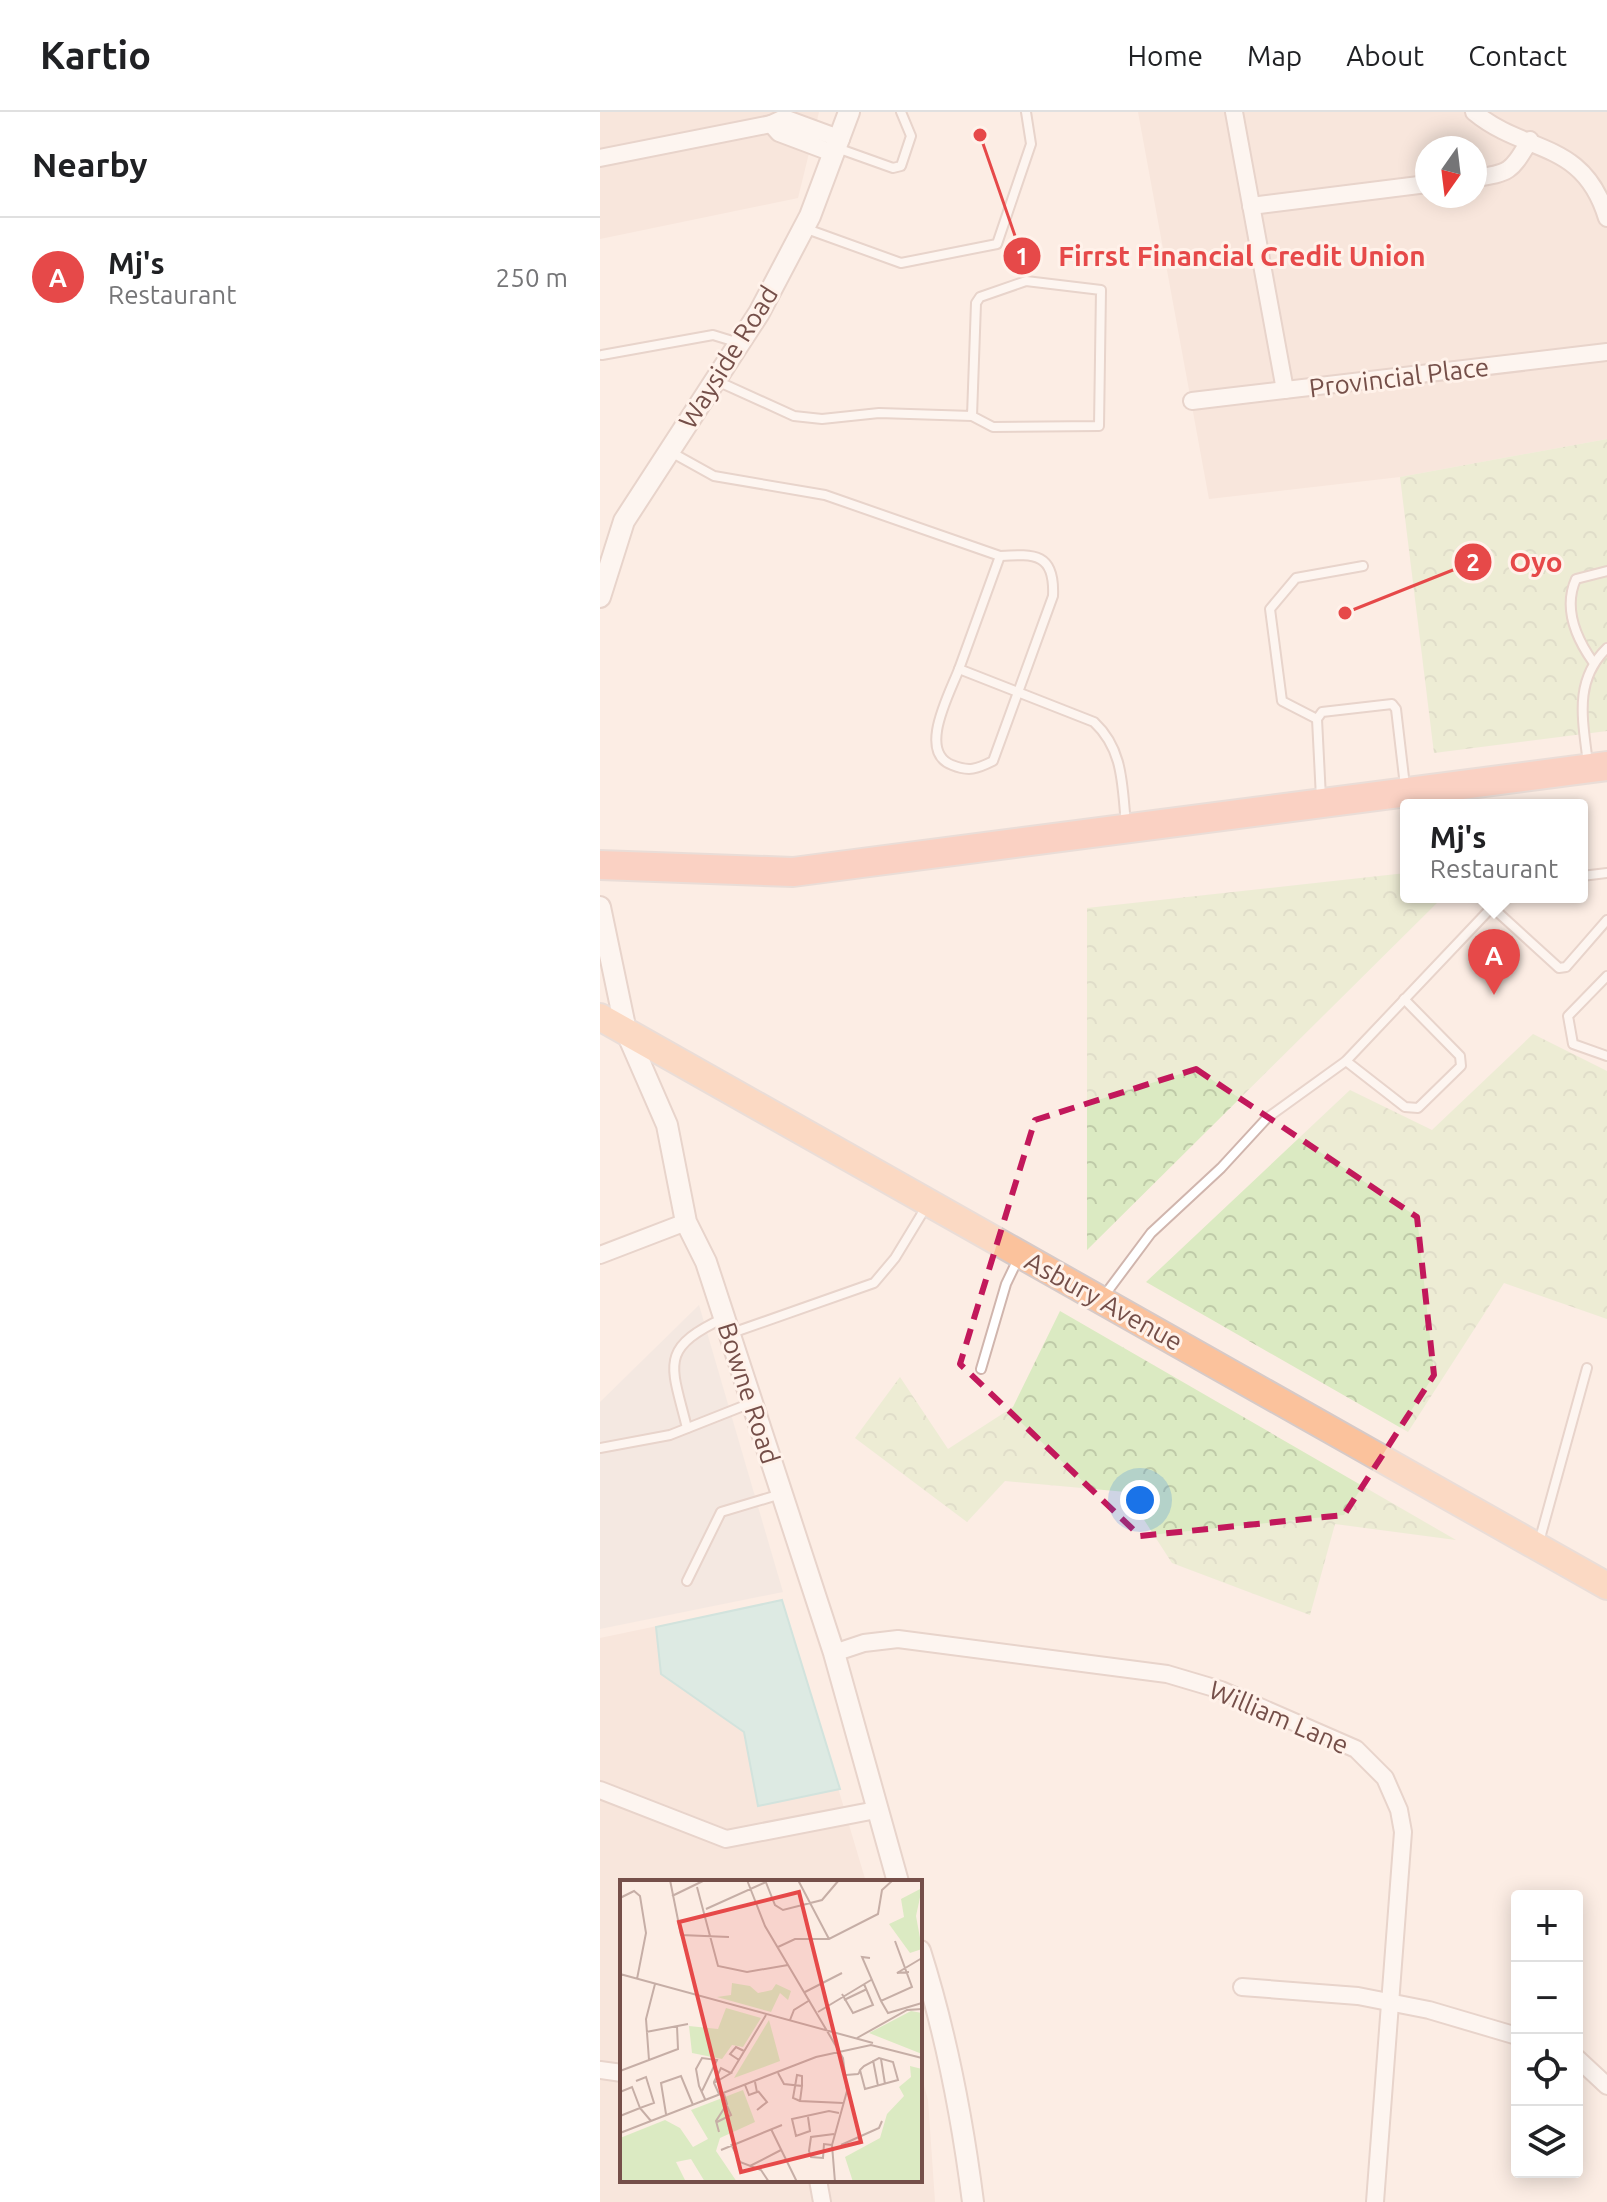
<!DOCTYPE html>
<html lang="en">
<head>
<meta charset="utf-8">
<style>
	body { margin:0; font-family:Ubuntu,sans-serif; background:#f6f6f6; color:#202124 }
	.controls { position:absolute; right:24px; bottom:24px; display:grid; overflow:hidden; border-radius:8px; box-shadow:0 4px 20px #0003 }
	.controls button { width:72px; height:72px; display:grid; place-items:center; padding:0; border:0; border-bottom:2px solid #e0e0e0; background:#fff; color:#202124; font:40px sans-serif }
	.compass { position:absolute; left:815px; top:24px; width:72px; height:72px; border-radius:50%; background:#fff; box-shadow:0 4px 20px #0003; rotate:194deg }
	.you { position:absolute; left:540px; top:1388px; width:28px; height:28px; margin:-20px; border:6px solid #fff; border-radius:50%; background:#1a73e8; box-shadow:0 0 0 12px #1a73e833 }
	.badge { display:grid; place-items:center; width:52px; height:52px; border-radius:50%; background:#e64949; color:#fff; font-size:26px; font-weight:700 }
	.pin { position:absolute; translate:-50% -66px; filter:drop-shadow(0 2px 4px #0008) }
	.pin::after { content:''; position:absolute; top:42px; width:28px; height:24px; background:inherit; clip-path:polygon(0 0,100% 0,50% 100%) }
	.popup { position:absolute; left:800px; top:687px; width:188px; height:104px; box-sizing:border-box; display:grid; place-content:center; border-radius:8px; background:#fff; filter:drop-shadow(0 2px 6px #0005); font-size:26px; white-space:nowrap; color:#757577 }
	.popup b { font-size:30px; color:#202124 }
	.popup::after { content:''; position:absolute; left:50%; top:100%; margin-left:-16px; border:16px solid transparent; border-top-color:#fff }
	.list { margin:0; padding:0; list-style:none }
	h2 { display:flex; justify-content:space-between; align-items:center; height:104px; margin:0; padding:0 32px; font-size:34px }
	h2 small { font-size:26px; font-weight:400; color:#757577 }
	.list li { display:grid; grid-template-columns:52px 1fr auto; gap:24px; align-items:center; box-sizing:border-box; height:120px; padding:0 32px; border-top:2px solid #e0e0e0 }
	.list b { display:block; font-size:30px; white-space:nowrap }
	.list p { margin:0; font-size:26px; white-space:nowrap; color:#757577 }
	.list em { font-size:26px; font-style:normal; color:#757577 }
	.icon { flex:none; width:44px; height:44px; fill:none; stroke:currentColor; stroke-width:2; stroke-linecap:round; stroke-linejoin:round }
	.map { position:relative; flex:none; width:1007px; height:2090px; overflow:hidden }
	header { display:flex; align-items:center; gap:48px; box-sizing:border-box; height:112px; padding:0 40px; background:#fff; border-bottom:2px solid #e0e0e0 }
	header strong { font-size:38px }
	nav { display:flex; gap:44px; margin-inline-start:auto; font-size:28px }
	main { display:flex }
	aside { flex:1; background:#fff }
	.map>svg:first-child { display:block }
	.residential { fill:#f4ddd2; fill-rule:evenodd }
	.industrial { fill:#ece2de }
	.forest { fill:url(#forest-crowns) }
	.water { fill:#b8e6e2; stroke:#9fd7d4; stroke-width:2 }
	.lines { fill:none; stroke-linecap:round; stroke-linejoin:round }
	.service-casing { stroke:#d0b5ad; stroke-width:12 }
	.minor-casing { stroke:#d0b5ad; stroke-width:20 }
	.tertiary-casing { stroke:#d0b5ad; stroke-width:24 }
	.primary-casing { stroke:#d6cac8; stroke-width:30 }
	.trunk-casing { stroke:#d6cac8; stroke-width:32 }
	.service { stroke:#fff; stroke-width:8 }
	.minor { stroke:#fff; stroke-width:16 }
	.tertiary { stroke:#fff; stroke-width:20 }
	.primary { stroke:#fbc29c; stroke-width:26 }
	.trunk { stroke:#f8b09c; stroke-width:28 }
	.marked { fill:none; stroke:#c2185b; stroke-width:6; stroke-dasharray:16 10; stroke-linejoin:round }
	.labels { text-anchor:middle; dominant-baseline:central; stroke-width:6; stroke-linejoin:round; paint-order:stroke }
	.street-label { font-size:26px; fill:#754f49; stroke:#fff2ea }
	.inset-road { fill:none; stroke:#c6aea6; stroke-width:2 }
	.view { fill:#e64949; fill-opacity:0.15; stroke:#e64949; stroke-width:4 }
	.inset-edge { fill:none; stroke:#754f49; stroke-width:4 }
	.leader { fill:none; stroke:#e64949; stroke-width:3 }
	.callout-dot { fill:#e64949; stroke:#fff2ea; stroke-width:3 }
	.mark-label { font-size:24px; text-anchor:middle; font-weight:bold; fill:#fff }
	.callout-label { font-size:28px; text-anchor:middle; font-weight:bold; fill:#e64949; stroke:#fff2ea; stroke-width:6; stroke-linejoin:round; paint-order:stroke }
</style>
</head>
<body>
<header>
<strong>Kartio</strong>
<nav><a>Home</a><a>Map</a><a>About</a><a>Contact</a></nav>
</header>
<main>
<aside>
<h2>Nearby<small></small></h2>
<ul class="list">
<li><span class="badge">A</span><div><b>Mj's</b><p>Restaurant</p></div><em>250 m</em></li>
</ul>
</aside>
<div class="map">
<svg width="1007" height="2090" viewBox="0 0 1007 2090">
	<defs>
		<pattern id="forest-crowns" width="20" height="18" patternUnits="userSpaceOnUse" patternTransform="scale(2)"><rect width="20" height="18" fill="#dbeac2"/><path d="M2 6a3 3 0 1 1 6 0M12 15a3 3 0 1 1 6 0" fill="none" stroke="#bfcaa8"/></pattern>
	</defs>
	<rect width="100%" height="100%" fill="#fcede4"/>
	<g class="residential">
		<polygon points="0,0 219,0 198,86 0,127"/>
		<path d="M538,0H1007V327L800,365L609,387ZM827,36H875V84H827Z"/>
		<polygon points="182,1488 266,1770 22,1770 22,2068 320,2068 320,1959 328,1988 335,2090 0,2090 0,1526"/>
	</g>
	<polygon class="industrial" points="99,1193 183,1480 0,1517 0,1290"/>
	<g class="forest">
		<polygon points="1007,327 1007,619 834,641 800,365"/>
		<polygon points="806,761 806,785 843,785 487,1138 487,796"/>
		<polygon points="933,922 1007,959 1007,1207 904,1171 808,1320 546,1170 750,978 832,1018"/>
		<polygon points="460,1199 856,1428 735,1412 710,1503 572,1451 526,1380 405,1369 367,1410 255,1326 300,1265 348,1337 413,1295"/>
	</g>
	<polygon class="water" points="182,1488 240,1677 158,1694 144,1620 61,1562 56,1515"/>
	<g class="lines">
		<g class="service-casing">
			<g id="service">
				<polyline points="237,36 293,56 301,54 311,24 301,0"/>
				<polyline points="204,116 301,151 397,132 431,32 426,0"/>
				<polyline points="2,243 113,223 139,231"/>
				<polyline points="117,269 194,304 222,307 279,301 372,304 393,315 499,314 501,178 426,169 380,185 376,191 372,304"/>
				<path d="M69,339L114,364L225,383L400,444L359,557L494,610C524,638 522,674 526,712"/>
				<path d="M993,550C976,526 963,496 976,467L1007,459"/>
				<path d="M359,557C350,581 317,640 352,653C369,660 377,657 393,649L453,484C455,441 435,442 400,444"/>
				<polyline points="717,607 682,589 670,497 696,466 763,454"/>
				<path d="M988,652C983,608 973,569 1007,536"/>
				<polyline points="721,686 717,607 722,600 792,592 796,597 805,674"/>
				<polyline points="982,764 1007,761"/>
				<polyline points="902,785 892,795 959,856 966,855 1007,808"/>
				<polyline points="1007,864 968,904 973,932 1007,944"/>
				<polyline points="746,949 805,995 818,996 861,954 860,944 804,887"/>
				<polyline points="504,1184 551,1121 621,1056 667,1006 746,949 892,795"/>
				<polyline points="129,1222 274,1171 295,1146 326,1095"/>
				<polyline points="381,1257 406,1172 418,1147"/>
				<path d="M87,1316C72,1254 57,1237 124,1206"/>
				<polyline points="0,1336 70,1323 151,1291"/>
				<polyline points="939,1430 987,1256"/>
				<polyline points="87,1469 121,1400 181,1382"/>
			</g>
		</g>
		<g class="minor-casing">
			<g id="minor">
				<polyline points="634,0 685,278"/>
				<path d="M874,0C926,43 983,27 1007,106"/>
				<polyline points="235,42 179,21 171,12 184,6 241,27"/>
				<polyline points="0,46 171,12"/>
				<path d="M875,66C911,61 911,59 930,28"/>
				<polyline points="651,94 827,72"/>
				<polyline points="592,289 1007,240"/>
				<polyline points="0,1143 86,1110"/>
				<polyline points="234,1541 264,1531 298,1527 567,1562 621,1578 756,1637 785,1666 799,1698 803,1720 775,2090"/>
				<polyline points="0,1678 126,1727 276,1698"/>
				<polyline points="642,1875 758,1884 829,1898 917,1924"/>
				<polyline points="977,1946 1007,1974"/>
				<polyline points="0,1958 22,1961"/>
				<polyline points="218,2068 222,2090"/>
			</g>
		</g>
		<g class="tertiary-casing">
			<g id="tertiary">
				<polyline points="0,485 24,409 159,201 210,104 249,0"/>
				<polyline points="0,795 26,919 67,1013 86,1110 106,1150 234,1541 298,1770"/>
				<path d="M320,1839C346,1921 362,2004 373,2090"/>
			</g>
		</g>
		<g class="primary-casing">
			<polyline id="primary" points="0,905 1007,1474"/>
		</g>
		<g class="trunk-casing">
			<polyline id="trunk" points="0,753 193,760 1007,654"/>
		</g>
		<use href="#service" class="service"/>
		<use href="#minor" class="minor"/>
		<use href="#tertiary" class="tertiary"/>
		<use href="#primary" class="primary"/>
		<use href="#trunk" class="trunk"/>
	</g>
	<path d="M0 0H1007V2090H0ZM596,957L817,1105L834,1263L744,1403L540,1424L360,1252L435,1008Z" fill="#fcede4" fill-opacity=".55" fill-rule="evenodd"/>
	<path class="marked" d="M596,957L817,1105L834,1263L744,1403L540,1424L360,1252L435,1008Z"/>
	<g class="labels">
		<g class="street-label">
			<text transform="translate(128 245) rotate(-58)">Wayside Road</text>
			<text transform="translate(799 265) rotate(-7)">Provincial Place</text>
			<text transform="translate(504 1189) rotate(29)">Asbury Avenue</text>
			<text transform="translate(149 1281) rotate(72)">Bowne Road</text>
			<text transform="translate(679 1605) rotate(23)">William Lane</text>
		</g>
	</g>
	<g transform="translate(20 1768)">
		<rect width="302" height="302" fill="#fcede4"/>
		<path d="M302,8L296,36L302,69L290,73L269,44L284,37L281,19Z" fill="#dbeac2"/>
		<path d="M112,103L130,106L138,113L152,110L156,104L171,111L168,120L160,113L151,132L97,117L111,115ZM106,128L141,138L123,167L112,165L102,179L72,173L69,146L98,149ZM291,131L302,133V174L249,153ZM149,140L160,181L114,198ZM290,186L302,189V302H233L225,277L260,258L267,234L284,216L279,207L291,197ZM123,210L135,242L100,258L96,271L117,302H85L71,279L56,282L66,302H0V258L45,240L60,248L73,267L88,259L71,230Z" fill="#dbeac2"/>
		<path class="inset-road" d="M50,0L61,55L109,57M127,0L145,46L223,178L227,211L212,265L215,302M145,0L155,25L163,30L202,20L219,0M178,0L209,59M77,7L98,86L127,92L168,85M52,16L85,0M0,18L14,11L20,16L26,53L17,99M86,29L146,2M158,67L175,59H209L258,34L262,10L273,0M250,78L242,77L261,121L292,107L275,61M289,92L277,93L302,78M0,94L253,163M185,112L222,93M222,114L233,133L253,125L244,104M224,120L247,109M261,121L268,133L302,123M198,132L251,100M170,140L174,130L190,120M26,152L68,144M237,158L287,130L302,129M0,169L1,95M261,179L265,204M29,180L26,139L35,104M119,180L110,174L116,167L124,171M253,180L258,206M0,191L58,169L57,146M111,193L146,135M158,193L164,204L182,206L180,221L223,223M226,195L238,194L239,193L240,190L244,186L259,178L273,182L278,200L245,209L240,190M94,203L111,193L101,188L94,202V203L99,214M125,205L129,215L137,212L135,202M82,211L97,180L82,178L76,189L79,206L85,219M0,212L12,207L20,228L34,223L26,197L16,201M180,221L173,218L177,195L182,196V206M137,230L147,222L138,211M46,234L41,203L61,196L73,225M0,236L20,228L31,241M188,237L190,251L176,256L172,239L209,231L219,233M97,242L111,235L107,226M151,249L177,302M99,252L96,241L107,224L104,214M0,253L196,177L251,165L302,178M111,264L120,282L141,290L149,302M212,265L204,264L203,278L191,277L189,271L191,257L214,254M221,265L259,248L262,241M101,270L162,245M130,286L161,270"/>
		<path class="view" d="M179,12L241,262L121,292L59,42Z"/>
		<rect width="302" height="302" class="inset-edge"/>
	</g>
	<path class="leader" d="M380 23L422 144M745 501L873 450"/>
	<g class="callout-dot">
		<circle cx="380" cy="23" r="8"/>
		<circle cx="745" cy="501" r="8"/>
		<circle cx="422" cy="144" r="20"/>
		<circle cx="873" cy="450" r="20"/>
	</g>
	<g class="mark-label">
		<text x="422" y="153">1</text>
		<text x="873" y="459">2</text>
	</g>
	<g class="callout-label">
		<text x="642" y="154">Firrst Financial Credit Union</text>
		<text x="936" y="460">Oyo</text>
	</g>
</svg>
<div class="controls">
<button>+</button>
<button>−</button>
<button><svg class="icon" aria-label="locate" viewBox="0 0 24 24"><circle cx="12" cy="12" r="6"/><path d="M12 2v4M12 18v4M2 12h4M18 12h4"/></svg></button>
<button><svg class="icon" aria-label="layers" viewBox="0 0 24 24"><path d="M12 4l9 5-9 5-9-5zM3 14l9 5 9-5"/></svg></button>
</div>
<svg class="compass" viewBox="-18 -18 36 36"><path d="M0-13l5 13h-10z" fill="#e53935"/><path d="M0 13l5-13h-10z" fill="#757577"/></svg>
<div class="you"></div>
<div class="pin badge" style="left:894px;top:883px">A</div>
<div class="popup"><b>Mj's</b>Restaurant</div>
</div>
</main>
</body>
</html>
